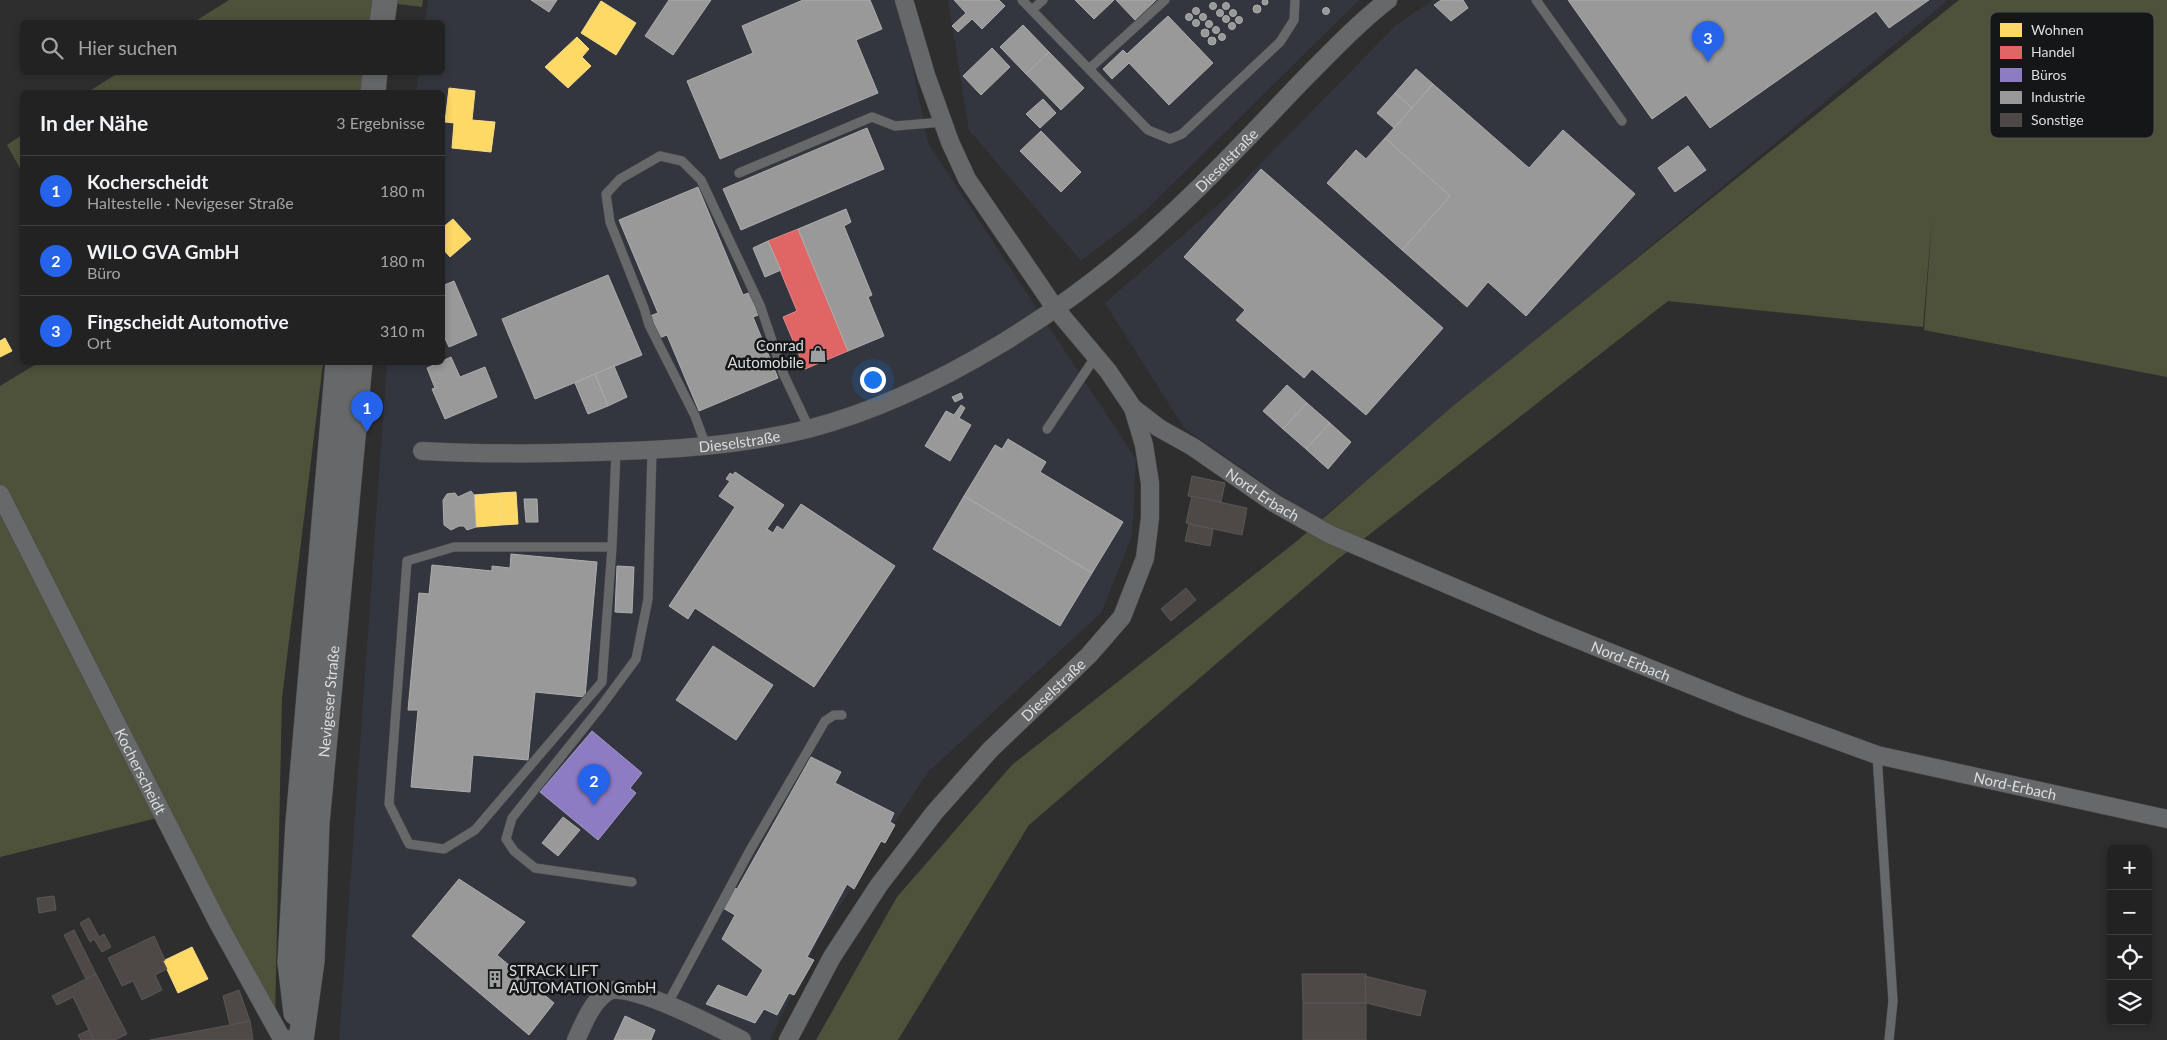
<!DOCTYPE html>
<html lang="de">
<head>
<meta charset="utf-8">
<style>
	body { margin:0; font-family:Lato,sans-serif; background:#2e2f30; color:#f1f3f6 }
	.controls { position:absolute; right:15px; bottom:15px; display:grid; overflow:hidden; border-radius:8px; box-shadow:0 2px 8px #0003 }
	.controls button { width:45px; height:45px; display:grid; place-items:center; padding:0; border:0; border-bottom:1px solid #3f3f41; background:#222223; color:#f1f3f6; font:25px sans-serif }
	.you { position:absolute; left:872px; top:379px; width:18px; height:18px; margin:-12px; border:4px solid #fff; border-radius:50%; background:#1a73e8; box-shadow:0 0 0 8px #1a73e833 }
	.badge { display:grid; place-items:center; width:32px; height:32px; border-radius:50%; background:#2563eb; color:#fff; font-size:16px; font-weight:700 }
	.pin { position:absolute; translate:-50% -41px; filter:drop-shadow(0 1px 2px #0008) }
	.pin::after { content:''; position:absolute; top:26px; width:18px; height:15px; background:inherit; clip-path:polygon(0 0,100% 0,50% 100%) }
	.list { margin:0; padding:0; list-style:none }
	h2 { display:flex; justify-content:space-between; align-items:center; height:65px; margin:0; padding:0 20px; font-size:21px }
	h2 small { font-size:16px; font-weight:400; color:#a2a4a6 }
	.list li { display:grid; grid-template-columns:32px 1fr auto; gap:15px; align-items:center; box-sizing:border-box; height:70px; padding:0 20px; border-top:1px solid #3f3f41 }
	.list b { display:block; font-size:19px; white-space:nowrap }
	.list p { margin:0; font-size:16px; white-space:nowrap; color:#a2a4a6 }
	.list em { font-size:16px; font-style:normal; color:#a2a4a6 }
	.icon { flex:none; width:28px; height:28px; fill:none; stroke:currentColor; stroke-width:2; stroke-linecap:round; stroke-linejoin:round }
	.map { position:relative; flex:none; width:2167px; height:1040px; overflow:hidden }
	.search { position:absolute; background:#222223; box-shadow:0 2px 8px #0003; left:20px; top:20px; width:425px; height:55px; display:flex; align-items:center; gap:12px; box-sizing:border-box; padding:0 18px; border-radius:8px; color:#a2a4a6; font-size:19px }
	.panel { position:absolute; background:#222223; box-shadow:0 2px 8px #0003; left:20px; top:90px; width:425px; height:275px; border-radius:8px }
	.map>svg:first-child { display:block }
	.built { fill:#33363e }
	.green { fill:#4f523a }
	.homes { fill:#ffd966; stroke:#f4da8a }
	.shops { fill:#e06666; stroke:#df8a8a }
	.offices { fill:#8e7cc3; stroke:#a599cb }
	.industry { fill:#999; stroke:#adadae }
	.building { fill:#4e4947; stroke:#585758 }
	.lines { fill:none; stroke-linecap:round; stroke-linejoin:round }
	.service-casing { stroke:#4a4a4c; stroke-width:10 }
	.minor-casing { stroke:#4a4a4c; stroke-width:19 }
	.secondary-casing { stroke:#4a4a4c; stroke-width:26 }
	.service { stroke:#676869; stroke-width:9 }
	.minor { stroke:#676869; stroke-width:18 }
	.secondary { stroke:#676869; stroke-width:25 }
	.labels { text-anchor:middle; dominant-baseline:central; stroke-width:5; stroke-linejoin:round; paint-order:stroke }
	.street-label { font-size:15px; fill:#dcdddf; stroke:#151617 }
	.poi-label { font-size:15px; fill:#dcdddf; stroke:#151617; text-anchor:end }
	.key { fill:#151617; stroke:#515253; stroke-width:1 }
	.key-label { font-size:14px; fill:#dcdddf }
</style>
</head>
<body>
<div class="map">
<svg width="2167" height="1040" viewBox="0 0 2167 1040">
	<rect width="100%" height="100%" fill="#2e2e2f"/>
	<g class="built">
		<polygon points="428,0 899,0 928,143 1136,459 1132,536 1101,613 928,772 821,934 770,1040 339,1040 387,363 442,362 442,92 416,92 419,73 442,72 442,22 425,22"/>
		<polygon points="948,0 1359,0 1142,214 1081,261 969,130"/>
		<polygon points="1433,0 1948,0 1318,521 1184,428 1105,303 1234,191 1396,25"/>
	</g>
	<g class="green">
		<polygon points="229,0 423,0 422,7 381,2 378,22 194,22"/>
		<polygon points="1959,0 2167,0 2167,377 1924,330 1932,219 1923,327 1668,301 1338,559 1029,825 898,1040 816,1040 897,897 1012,765 1297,541 1453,406"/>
		<polygon points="118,73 370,73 367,92 88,92"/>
		<polygon points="22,135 22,172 7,145"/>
		<polygon points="38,363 323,363 282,698 275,1019 157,818 0,857 0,386"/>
	</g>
	<g class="homes">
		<polygon points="601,1 636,23 616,55 581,33"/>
		<polygon points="577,37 589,49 582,57 591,66 568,88 545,67"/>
		<polygon points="449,88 475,91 472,120 495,122 491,152 452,148 454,123 445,122"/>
		<polygon points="453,219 471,239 450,257 442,248 442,228"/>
		<polygon points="5,338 12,351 0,357 0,341"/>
		<polygon points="516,492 518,524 501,525 499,493"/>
		<polygon points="499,493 501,525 476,527 474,495"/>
		<polygon points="192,947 208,979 178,993 163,961"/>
	</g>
	<polygon class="shops" points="798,229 848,351 805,369 783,317 797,311 768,241"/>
	<polygon class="offices" points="592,731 642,773 630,788 636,793 598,840 540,792"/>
	<g class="industry">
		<circle cx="1265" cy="2" r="3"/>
		<polygon points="531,0 557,0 549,12"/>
		<polygon points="669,0 711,0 673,55 645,36"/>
		<polygon points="803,0 870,0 882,29 856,40 878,93 720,159 687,81 753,53 742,26"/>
		<polygon points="954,0 999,0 1005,6 982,29 972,19 958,32 952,26 966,13"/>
		<polygon points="1075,0 1114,0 1094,19"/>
		<polygon points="1116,0 1156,0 1135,20"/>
		<polygon points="1441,0 1463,0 1468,8 1451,21 1434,5"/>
		<polygon points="1568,0 1929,0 1889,28 1876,11 1710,128 1686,95 1652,119"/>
		<circle cx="1213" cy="6" r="3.5"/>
		<circle cx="1226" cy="6" r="3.5"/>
		<circle cx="1257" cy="9" r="4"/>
		<circle cx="1196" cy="11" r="3.5"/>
		<circle cx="1326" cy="11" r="3.5"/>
		<circle cx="1233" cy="13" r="3.5"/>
		<circle cx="1220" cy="13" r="3.5"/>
		<circle cx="1189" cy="17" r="3.5"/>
		<circle cx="1203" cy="17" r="3.5"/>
		<circle cx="1226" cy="19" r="3.5"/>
		<polygon points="1168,16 1213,63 1169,105 1129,63 1112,79 1103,69 1123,50 1127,54"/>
		<circle cx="1239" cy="20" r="3.5"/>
		<circle cx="1196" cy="23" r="3.5"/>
		<circle cx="1209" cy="24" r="3.5"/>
		<circle cx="1232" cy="26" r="3.5"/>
		<polygon points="1023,25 1049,52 1026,74 1000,47"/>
		<circle cx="1216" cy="30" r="3.5"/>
		<circle cx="1205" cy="33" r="4"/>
		<circle cx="1222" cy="37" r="3.5"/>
		<circle cx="1212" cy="41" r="4"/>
		<polygon points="992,48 1010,67 981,95 963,76"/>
		<polygon points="1049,52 1084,88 1061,110 1026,74"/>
		<polygon points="1416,69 1433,84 1412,108 1395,93"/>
		<polygon points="1433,84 1529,168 1563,130 1635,194 1526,316 1488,282 1467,307 1402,250 1450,196 1385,138"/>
		<polygon points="1395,93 1412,108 1394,128 1377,113"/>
		<polygon points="1043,99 1056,113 1040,128 1026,114"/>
		<polygon points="867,128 884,169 741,230 723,189"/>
		<polygon points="1041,131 1081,172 1061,192 1020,151"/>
		<polygon points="1385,138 1450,196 1402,250 1327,183 1356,150 1366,159"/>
		<polygon points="1688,146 1706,170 1675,192 1658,168"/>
		<polygon points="1261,169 1443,328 1366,415 1312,369 1304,378 1236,320 1245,310 1184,257"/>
		<polygon points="698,187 743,295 751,292 761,314 753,317 778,378 699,411 667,335 659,338 650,316 658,313 619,220"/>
		<polygon points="846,209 851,222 844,226 872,295 868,297 884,336 848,351 798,229"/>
		<polygon points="768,241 781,270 765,277 753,248"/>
		<polygon points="608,275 642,355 535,399 502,319"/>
		<polygon points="454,281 477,335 449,347 442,332 442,286"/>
		<polygon points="451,357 460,377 485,367 497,397 445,419 432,389 435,388 427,368"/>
		<polygon points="614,366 627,397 608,406 595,374"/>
		<polygon points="595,374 608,406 588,414 575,383"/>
		<polygon points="1287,385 1307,403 1283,429 1263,411"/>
		<polygon points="961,393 963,398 955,402 952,397"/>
		<polygon points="1307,403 1330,423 1306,449 1283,429"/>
		<polygon points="961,405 965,408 959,418 971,425 950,461 925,446 946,411 954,415"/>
		<polygon points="1330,423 1351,442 1328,469 1306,449"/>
		<polygon points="1008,439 1046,462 1040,472 1123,522 1092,573 964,496 995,445 1002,449"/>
		<polygon points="735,472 784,505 767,529 773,533 777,526 783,530 801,504 895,566 814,687 695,608 688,619 669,606 735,507 719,496 730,481 726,479 730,473 733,475"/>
		<polygon points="471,491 474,495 476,527 467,530 464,526 459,526 451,530 444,525 443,500 447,494 455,493 458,497"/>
		<polygon points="964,496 1092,573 1060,626 933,549"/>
		<polygon points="524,499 537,499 538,522 526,522"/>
		<polygon points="511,554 597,562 585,697 535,692 528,760 473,755 470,792 411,787 418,710 408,710 419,593 429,594 432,565 492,571 492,566 510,568"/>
		<polygon points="617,566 634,567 632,613 615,612"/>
		<polygon points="713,646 773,685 736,740 676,700"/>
		<polygon points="811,757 841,772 835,783 894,813 890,822 895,825 885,843 881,841 854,889 847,884 807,957 814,960 794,995 789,993 777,1015 764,1009 755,1023 706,1004 718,985 747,997 763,970 722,939 735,915 723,908 734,888 737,889"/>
		<polygon points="563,817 580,830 558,856 542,843"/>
		<polygon points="459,879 525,922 497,955 554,1003 529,1035 412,936"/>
		<polygon points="625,1016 655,1030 651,1040 614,1040"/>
	</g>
	<g class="building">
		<polygon points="1192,476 1225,483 1221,502 1188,496"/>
		<polygon points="1192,496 1247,508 1242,535 1186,523"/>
		<polygon points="1189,524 1213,529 1210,546 1185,541"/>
		<polygon points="1186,588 1196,600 1171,621 1161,609"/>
		<polygon points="54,896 56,910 39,913 37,898"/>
		<polygon points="89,918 99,937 104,934 111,947 102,952 94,939 90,942 80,923"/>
		<polygon points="74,930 96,974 86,979 64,935"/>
		<polygon points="154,936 165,960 163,961 167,969 155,975 162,990 142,1000 133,981 122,986 108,958"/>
		<polygon points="96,974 127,1034 115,1040 94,1040 73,997 57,1005 52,996"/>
		<polygon points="1302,974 1366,974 1366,1003 1303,1003"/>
		<polygon points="1365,976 1426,991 1420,1016 1366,1003"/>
		<polygon points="239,990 250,1021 230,1025 223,996"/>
		<rect x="1303" y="1003" width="63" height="37"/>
		<polygon points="250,1021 253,1040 150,1040 230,1025"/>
		<polygon points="89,1030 94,1040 81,1040 78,1035"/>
	</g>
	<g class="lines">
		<g class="service-casing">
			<g id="service">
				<polyline points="1022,0 1148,130 1170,139 1182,134 1280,42 1294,20 1295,0"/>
				<polyline points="1536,0 1622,121"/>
				<polyline points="1032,10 1043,0"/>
				<polyline points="1089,69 1165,0"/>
				<polyline points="739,173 872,117 895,126 943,122"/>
				<polyline points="1047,429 1096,356"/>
				<polyline points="706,446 695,416 649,325 644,308 610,222 606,194 620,179 660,156 682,161 701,180 760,305 783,373 809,428"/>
				<polyline points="612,547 602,682 475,830 444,849 409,844 389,804 407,561 454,547 612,547 616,452"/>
				<polyline points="1877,755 1893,1001 1889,1040"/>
				<polyline points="632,882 535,868 514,851 506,839 512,818 599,709 636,659 648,599 652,451"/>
				<polyline points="667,1005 749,852 825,721 834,715 842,715"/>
			</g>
		</g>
		<g class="minor-casing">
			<g id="minor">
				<path id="s1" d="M1133,408L1159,428L1193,447L1274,503L1329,534L1547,627L1743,706L1877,755L2167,819"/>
				<path id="s2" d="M422,451C480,454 538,454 596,452C667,450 739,446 808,429C935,396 1073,307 1168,217C1215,174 1258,127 1302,81C1330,53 1357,24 1388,0"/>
				<path id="s3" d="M0,494L218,923L281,1037L291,1040"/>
				<path d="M576,1040C584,1023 591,1003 607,992C626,979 720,1029 742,1040"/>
				<path id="s4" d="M788,1040L832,957L879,885L934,813L990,750L1089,655L1122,617L1145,558L1150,518V483L1144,445L1133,408L1108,371L1055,308L967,179L950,142L926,75L904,0"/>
			</g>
		</g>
		<g class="secondary-casing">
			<g id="secondary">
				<polyline points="382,22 385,0"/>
				<polyline points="373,92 375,72"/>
				<polyline points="296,1013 290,962 298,823 338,362"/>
				<path id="s5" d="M301,1040L312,961L317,823L360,362"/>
			</g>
		</g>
		<use href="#service" class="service"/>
		<use href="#minor" class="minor"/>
		<use href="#secondary" class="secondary"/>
	</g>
	<defs>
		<g id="shop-bare" transform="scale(1.35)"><path d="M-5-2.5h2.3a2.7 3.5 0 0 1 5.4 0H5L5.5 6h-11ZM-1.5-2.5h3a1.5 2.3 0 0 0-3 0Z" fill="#9fa0a1" stroke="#151617" stroke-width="2.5" paint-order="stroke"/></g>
		<g id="building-bare" transform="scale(1.35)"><path d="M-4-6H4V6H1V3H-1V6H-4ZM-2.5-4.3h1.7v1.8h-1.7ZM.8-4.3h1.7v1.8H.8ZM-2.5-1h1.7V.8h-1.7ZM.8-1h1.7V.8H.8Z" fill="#9fa0a1" stroke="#151617" stroke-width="2.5" paint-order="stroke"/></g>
	</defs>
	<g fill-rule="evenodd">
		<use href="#shop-bare" x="818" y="354"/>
		<use href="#building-bare" x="495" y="979"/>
	</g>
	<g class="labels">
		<g class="street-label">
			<text stroke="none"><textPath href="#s2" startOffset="891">Dieselstraße</textPath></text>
			<text stroke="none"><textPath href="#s2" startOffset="318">Dieselstraße</textPath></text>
			<text stroke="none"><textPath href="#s1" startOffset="156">Nord-Erbach</textPath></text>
			<text stroke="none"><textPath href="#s1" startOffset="561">Nord-Erbach</textPath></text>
			<text stroke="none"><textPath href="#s4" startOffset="442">Dieselstraße</textPath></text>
			<text stroke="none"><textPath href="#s5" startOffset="340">Nevigeser Straße</textPath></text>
			<text stroke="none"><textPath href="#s3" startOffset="311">Kocherscheidt</textPath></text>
			<text stroke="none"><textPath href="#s1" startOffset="966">Nord-Erbach</textPath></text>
		</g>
		<g class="poi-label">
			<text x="804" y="345">Conrad<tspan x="804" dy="17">Automobile</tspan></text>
			<text x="509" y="970" text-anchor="start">STRACK LIFT<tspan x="509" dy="17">AUTOMATION GmbH</tspan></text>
		</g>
	</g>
	<rect x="1990" y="12" width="164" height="126" rx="8" class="key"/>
	<rect x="2000" y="23" width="22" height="14" fill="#ffd966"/>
	<rect x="2000" y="46" width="22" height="13" fill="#e06666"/>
	<rect x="2000" y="68" width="22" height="14" fill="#8e7cc3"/>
	<rect x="2000" y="91" width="22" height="13" fill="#999"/>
	<rect x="2000" y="113" width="22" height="14" fill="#4e4947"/>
	<g class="key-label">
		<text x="2031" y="35">Wohnen</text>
		<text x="2031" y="57">Handel</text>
		<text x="2031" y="80">Büros</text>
		<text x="2031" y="102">Industrie</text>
		<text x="2031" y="125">Sonstige</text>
	</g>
</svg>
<div class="controls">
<button>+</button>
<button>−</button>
<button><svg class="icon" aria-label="locate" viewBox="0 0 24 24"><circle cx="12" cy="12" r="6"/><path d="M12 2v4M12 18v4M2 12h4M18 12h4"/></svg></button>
<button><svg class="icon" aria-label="layers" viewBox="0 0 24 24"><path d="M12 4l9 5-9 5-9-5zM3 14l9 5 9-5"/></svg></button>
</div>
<div class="you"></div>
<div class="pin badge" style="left:367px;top:432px">1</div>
<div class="pin badge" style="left:594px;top:805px">2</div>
<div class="pin badge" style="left:1708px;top:62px">3</div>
<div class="search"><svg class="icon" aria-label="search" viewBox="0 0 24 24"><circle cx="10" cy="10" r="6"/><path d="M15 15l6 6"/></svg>Hier suchen</div>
<section class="panel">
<h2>In der Nähe<small>3 Ergebnisse</small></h2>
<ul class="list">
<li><span class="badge">1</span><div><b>Kocherscheidt</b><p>Haltestelle · Nevigeser Straße</p></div><em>180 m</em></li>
<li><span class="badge">2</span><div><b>WILO GVA GmbH</b><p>Büro</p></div><em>180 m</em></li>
<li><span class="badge">3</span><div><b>Fingscheidt Automotive</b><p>Ort</p></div><em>310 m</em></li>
</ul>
</section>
</div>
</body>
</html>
